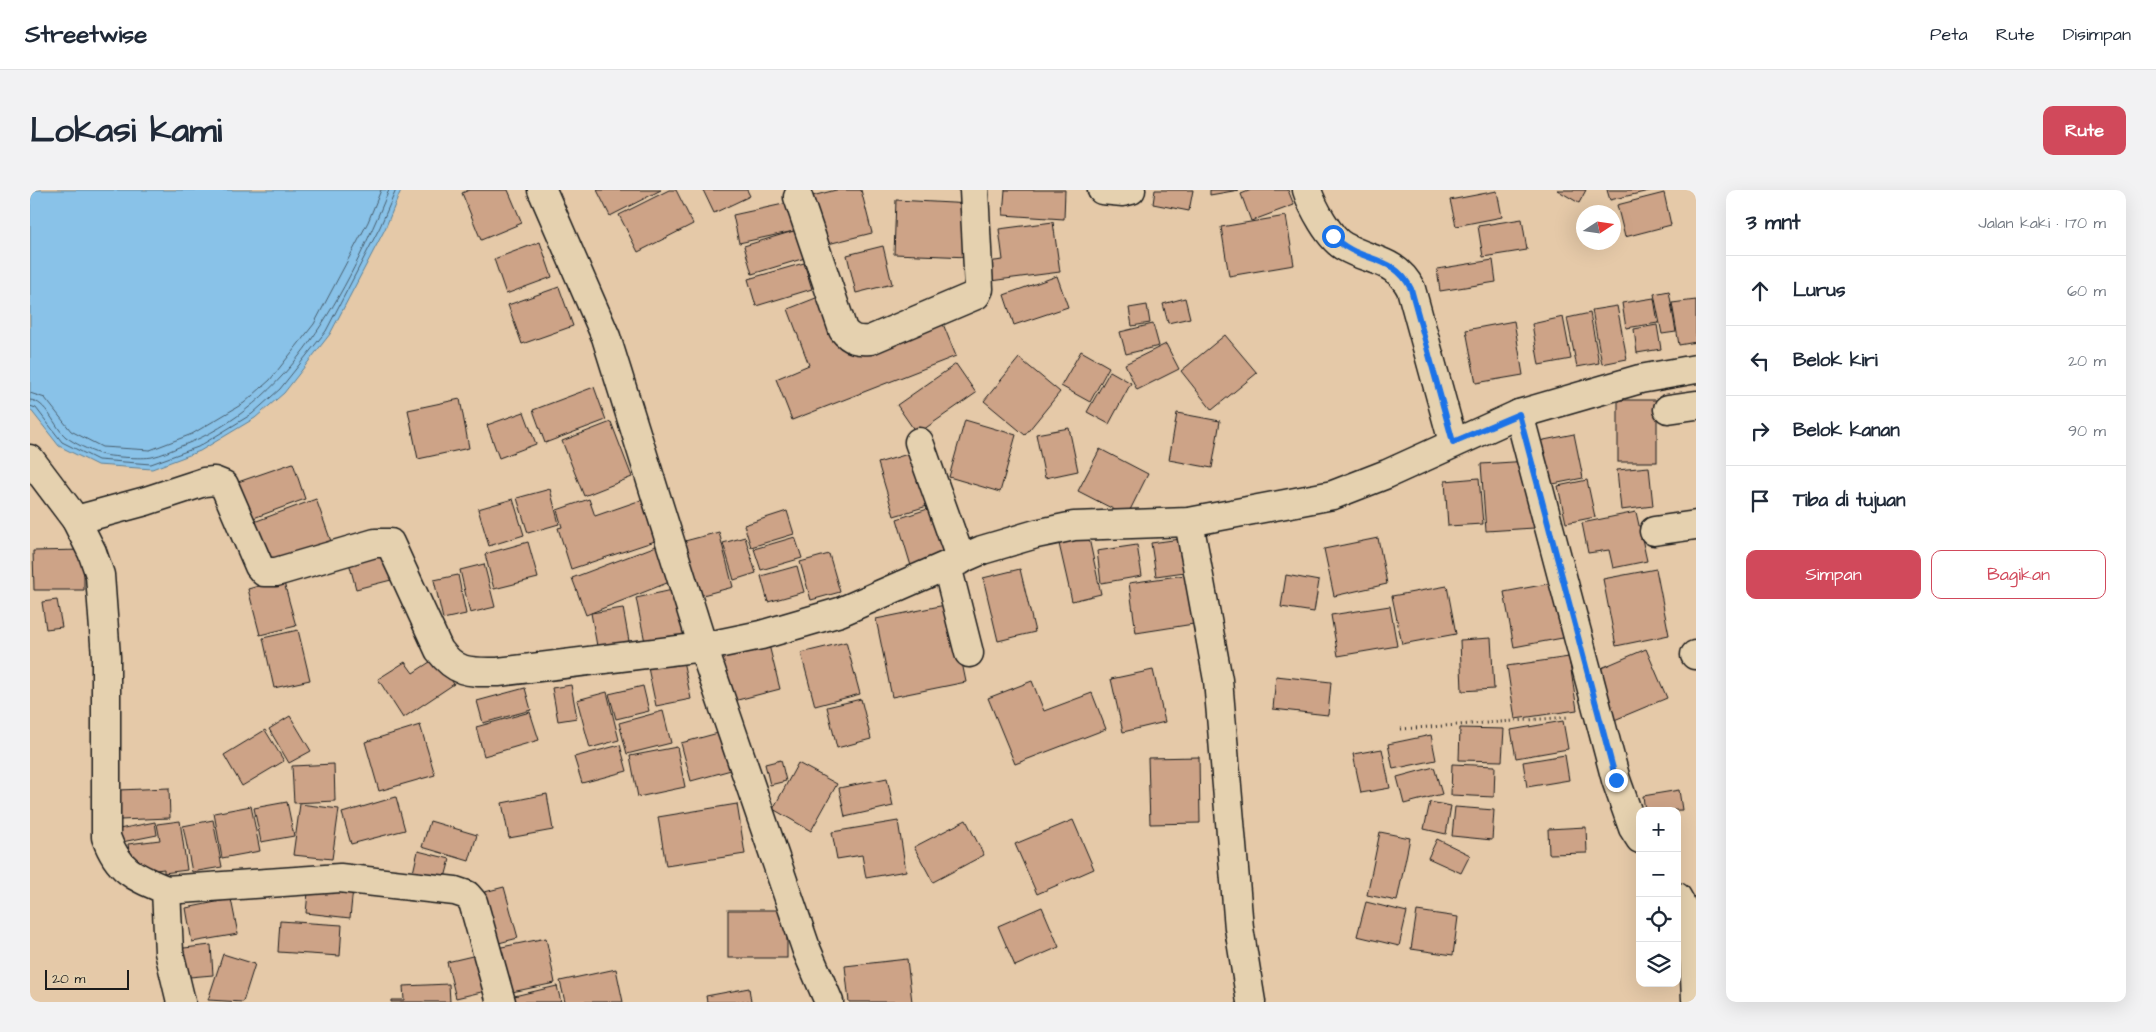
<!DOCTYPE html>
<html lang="id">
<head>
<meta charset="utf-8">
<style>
	body { margin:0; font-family:"Architects Daughter",sans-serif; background:#f2f2f3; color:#1f2937 }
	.controls { position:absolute; right:15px; bottom:15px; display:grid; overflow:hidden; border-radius:10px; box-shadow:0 5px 20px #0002 }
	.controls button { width:45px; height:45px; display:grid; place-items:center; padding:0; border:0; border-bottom:1px solid #e0e1e3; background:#fff; color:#1f2937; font:25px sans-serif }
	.compass { position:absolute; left:1546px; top:15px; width:45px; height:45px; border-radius:50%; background:#fff; box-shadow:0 5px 20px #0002; rotate:78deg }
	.scale { position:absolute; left:15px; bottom:12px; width:84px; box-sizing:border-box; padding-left:5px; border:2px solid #1c1c1c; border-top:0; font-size:14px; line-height:18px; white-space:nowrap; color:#1c1c1c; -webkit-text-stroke:4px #e5d1af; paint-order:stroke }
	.stop { position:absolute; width:15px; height:15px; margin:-11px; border:4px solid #1a73e8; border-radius:50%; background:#fff }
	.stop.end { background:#1a73e8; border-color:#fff; box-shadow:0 1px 5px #0008 }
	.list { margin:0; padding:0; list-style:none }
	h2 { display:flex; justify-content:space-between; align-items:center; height:65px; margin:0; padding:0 20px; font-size:21px }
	h2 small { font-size:16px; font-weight:400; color:#747a83 }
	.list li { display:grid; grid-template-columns:32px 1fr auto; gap:15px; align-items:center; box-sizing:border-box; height:70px; padding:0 20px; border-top:1px solid #e0e1e3 }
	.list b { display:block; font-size:19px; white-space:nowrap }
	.list em { font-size:16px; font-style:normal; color:#747a83 }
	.actions { display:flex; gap:10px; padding:15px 20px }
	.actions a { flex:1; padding:11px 0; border:1px solid #d1495b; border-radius:10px; text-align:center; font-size:18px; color:#d1495b }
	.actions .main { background:#d1495b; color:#fff }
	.icon { flex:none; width:28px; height:28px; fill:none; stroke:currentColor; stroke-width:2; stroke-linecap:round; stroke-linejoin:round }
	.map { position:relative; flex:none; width:1666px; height:812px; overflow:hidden; border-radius:10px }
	header { display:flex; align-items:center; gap:30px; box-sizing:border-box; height:70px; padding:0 25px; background:#fff; border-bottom:1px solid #e0e1e3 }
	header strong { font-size:24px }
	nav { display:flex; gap:28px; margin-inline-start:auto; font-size:18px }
	.intro { display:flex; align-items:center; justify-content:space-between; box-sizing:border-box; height:120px; padding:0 30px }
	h1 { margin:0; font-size:35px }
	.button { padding:12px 22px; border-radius:10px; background:#d1495b; color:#fff; font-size:18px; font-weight:700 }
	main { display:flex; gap:30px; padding:0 30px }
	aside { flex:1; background:#fff; border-radius:10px; box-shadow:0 5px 20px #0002 }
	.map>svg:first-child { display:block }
	.water { fill:#89c2e8; stroke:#5d8096 }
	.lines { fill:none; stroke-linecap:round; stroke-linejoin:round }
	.shore { stroke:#485e6e; stroke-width:1 }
	.building { fill:#cda387; stroke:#1c1c1c }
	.minor-casing { stroke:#1c1c1c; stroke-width:31 }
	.path { stroke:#1c1c1c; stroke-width:3; stroke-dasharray:1 4; stroke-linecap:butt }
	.minor { stroke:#e5d1af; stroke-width:28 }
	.route { stroke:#1a73e8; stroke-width:6 }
</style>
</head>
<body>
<header>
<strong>Streetwise</strong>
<nav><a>Peta</a><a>Rute</a><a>Disimpan</a></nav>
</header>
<div class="intro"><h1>Lokasi kami</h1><a class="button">Rute</a></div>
<main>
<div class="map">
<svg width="1666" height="812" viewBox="0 0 1666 812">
	<rect width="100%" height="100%" fill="#e5c9a8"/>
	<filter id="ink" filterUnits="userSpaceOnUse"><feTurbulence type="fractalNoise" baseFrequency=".02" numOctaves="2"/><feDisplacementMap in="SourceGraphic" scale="10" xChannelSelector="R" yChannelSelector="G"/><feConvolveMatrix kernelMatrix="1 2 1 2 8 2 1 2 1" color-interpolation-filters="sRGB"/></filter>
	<g filter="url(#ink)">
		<polygon class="water" points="0,0 371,0 355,39 300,144 254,203 225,228 170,261 122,279 67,275 29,256 0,219"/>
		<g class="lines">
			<g class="shore">
				<polyline points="0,203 15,208 41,241 72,257 120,260 162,244 214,213 240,190 284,134 338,32 351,0"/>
				<path d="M0,210C17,211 24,237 36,247C44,253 60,261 70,264C79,267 113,269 122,267C132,265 142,260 151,256C260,216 317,102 359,0"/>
				<polyline points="0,216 6,218 32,252 68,270 121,274 168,257 222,224 250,199 296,141 350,37 366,0"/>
			</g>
		</g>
		<g class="building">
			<polygon points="439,0 478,0 492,33 451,50 432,3"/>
			<polygon points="567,0 631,0 580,26"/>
			<polygon points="639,0 646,0 663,34 608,62 589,25"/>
			<polygon points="673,0 717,0 720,6 684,23"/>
			<polygon points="806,0 831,0 842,43 794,55 782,6"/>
			<polygon points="975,0 1035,0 1034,29 973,25"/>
			<polygon points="1125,0 1163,0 1159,21 1123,14"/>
			<polygon points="1180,0 1209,0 1180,5"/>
			<polygon points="1221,0 1258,0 1264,15 1221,31 1211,4"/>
			<polygon points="1527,0 1556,0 1549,13"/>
			<polygon points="1577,0 1623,0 1580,10"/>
			<polygon points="1467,1 1472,27 1426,36 1420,10"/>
			<polygon points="1634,3 1641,35 1595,47 1587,15"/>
			<polygon points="866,10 941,14 939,67 864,64"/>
			<polygon points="758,13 764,41 709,53 703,25"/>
			<polygon points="1256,26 1264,75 1199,86 1191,37"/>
			<polygon points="1492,29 1497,60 1453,67 1448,36"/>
			<polygon points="1023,32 1030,82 960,91 957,72 973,70 969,39"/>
			<polygon points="767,40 775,68 722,84 714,56"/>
			<polygon points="510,52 522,87 476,104 464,69"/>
			<polygon points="853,56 862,94 826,103 817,65"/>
			<polygon points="1463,70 1466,92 1410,101 1407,79"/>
			<polygon points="774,73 782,99 726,116 718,89"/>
			<polygon points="1027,86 1038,117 984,135 974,105"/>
			<polygon points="529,97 543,136 492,154 478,115"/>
			<polygon points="1639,101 1646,142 1632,144 1624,104"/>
			<polygon points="796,104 817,161 909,124 926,166 762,230 746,189 779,175 758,119"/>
			<polygon points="1155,108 1160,128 1138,133 1133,114"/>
			<polygon points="1624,108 1628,133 1596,138 1592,113"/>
			<polygon points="1666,110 1666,152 1649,155 1642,113"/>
			<polygon points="1117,115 1120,133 1102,136 1099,118"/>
			<polygon points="1587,116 1597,169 1572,174 1562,120"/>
			<polygon points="1560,123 1569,173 1547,177 1537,128"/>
			<polygon points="1533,127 1541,169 1509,175 1502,134"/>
			<polygon points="1484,131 1493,185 1446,193 1436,140"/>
			<polygon points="1123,134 1129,156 1096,164 1090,142"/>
			<polygon points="1627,135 1631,159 1607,163 1604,139"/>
			<polygon points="1195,145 1227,183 1182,220 1151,181"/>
			<polygon points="1136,154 1149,179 1107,200 1095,174"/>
			<polygon points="1051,161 1079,177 1060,212 1031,196"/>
			<polygon points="989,168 1030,202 995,245 954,211"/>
			<polygon points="926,174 946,203 887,244 867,215"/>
			<polygon points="1080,181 1101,193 1079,234 1057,222"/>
			<polygon points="564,197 576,230 515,253 503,220"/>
			<polygon points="430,209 439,258 388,269 378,220"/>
			<rect x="1588" y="210" width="39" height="62"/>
			<polygon points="494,222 506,254 469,268 457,235"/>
			<polygon points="1147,223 1190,231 1182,278 1139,270"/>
			<polygon points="935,230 986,245 970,302 919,287"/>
			<polygon points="581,232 602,287 554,306 532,251"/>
			<polygon points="1039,238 1048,281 1015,288 1006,244"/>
			<polygon points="1544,244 1553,288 1518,295 1509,251"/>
			<polygon points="1070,259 1118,284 1097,326 1048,301"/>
			<polygon points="888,261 904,314 864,326 848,273"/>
			<polygon points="1499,271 1504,338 1456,341 1451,274"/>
			<polygon points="263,273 275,309 221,329 208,292"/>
			<polygon points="1619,277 1623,316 1591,320 1587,280"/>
			<polygon points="1449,288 1453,334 1418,336 1415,291"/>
			<polygon points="1557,290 1565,327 1536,333 1528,296"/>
			<polygon points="520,299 529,334 498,343 487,308"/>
			<polygon points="617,308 631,349 541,379 528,338 532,337 527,320 559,309 565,326"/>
			<polygon points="286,309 303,357 242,380 224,332"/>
			<polygon points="483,309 494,345 459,356 448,319"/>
			<polygon points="910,315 925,362 881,376 867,329"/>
			<polygon points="757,321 764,344 721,357 714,335"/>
			<polygon points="1606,322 1617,371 1583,378 1579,360 1558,363 1552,333"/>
			<polygon points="1057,339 1071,404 1042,411 1027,345"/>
			<polygon points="689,342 703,397 669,406 655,351"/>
			<polygon points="715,347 726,383 704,390 693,353"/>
			<polygon points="765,347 772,368 731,380 724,359"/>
			<polygon points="1158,348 1162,381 1126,386 1121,353"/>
			<polygon points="1348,348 1357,394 1304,406 1294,359"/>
			<polygon points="498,352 508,388 464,399 455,364"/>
			<polygon points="356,355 365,389 326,399 317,365"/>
			<polygon points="629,355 642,391 556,425 542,388"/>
			<polygon points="1107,355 1112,386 1071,393 1067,361"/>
			<polygon points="54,360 54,400 4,400 3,361"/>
			<polygon points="799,364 810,402 781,410 770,372"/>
			<polygon points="454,374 465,417 440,423 430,380"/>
			<polygon points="767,376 774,402 738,412 731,386"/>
			<polygon points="990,379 1005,442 968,451 953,388"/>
			<polygon points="1626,379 1639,445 1586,456 1573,389"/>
			<polygon points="1162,384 1170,433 1106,443 1099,393"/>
			<polygon points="428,385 436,424 413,429 404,390"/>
			<polygon points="1256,385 1289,391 1284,422 1251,417"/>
			<polygon points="253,389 266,436 230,445 218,399"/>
			<polygon points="1528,392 1538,447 1484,457 1474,402"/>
			<polygon points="1417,396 1426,444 1372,454 1362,406"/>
			<polygon points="647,399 657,449 616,457 606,408"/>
			<polygon points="27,410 32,437 16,439 12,412"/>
			<polygon points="920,414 936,492 862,507 846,429"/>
			<polygon points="1360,416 1367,456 1308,466 1301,425"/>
			<polygon points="593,418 601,462 569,467 561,423"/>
			<polygon points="268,440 280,490 244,498 233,448"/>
			<polygon points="1461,448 1464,499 1432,501 1430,450"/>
			<polygon points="738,451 750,499 700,512 688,464"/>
			<polygon points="816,452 830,504 785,516 771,463"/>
			<polygon points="1616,459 1637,508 1582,531 1562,482"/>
			<polygon points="652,466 661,509 626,516 617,473"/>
			<polygon points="1539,467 1547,520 1485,529 1477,476"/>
			<polygon points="406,468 424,494 373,528 348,489 375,472 383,483"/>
			<polygon points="1123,480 1135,532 1093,542 1081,489"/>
			<polygon points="1246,486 1301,492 1298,525 1243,519"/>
			<polygon points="1002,491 1014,521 1062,503 1076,539 985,574 958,508"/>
			<polygon points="541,495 547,528 528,531 522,498"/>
			<polygon points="613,496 619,521 586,529 579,504"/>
			<polygon points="495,498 501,520 453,533 447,511"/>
			<polygon points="577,502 589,550 560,558 547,510"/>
			<polygon points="831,509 841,549 807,558 797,517"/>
			<polygon points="633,521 641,553 597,564 589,533"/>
			<polygon points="500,522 509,550 454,566 446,537"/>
			<polygon points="260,526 281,561 259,573 239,539"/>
			<polygon points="1533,531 1538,559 1486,568 1481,540"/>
			<polygon points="390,535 405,585 349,601 335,552"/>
			<polygon points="1430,538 1474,539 1472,571 1429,570"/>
			<polygon points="235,540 254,571 212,596 194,565"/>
			<polygon points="692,542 701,580 661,591 651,553"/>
			<polygon points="1401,545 1406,570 1363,579 1358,554"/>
			<polygon points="590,555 597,581 552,593 544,567"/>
			<polygon points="647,557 655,597 608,607 600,566"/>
			<polygon points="1352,559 1360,598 1331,603 1323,564"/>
			<polygon points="1535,565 1539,590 1497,597 1493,572"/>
			<polygon points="1169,567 1170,633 1120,634 1118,568"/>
			<polygon points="751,570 756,591 740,595 735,574"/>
			<polygon points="768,573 807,594 781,641 743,619"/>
			<polygon points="304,574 305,611 264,613 262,576"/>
			<polygon points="1422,574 1465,576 1464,607 1421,605"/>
			<polygon points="1404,577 1412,604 1374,614 1367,587"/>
			<polygon points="857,588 863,616 815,627 809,598"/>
			<polygon points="139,598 140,628 90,630 88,600"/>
			<polygon points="1649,600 1652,620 1615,621 1613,606"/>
			<polygon points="517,604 523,640 479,648 472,613"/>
			<polygon points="366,607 375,640 321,654 312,623"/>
			<polygon points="257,612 264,646 231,652 224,618"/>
			<polygon points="1400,612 1421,616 1416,644 1394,639"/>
			<polygon points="270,614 309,619 302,669 263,665"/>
			<polygon points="707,614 715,664 636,676 628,627"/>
			<polygon points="221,616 230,661 192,668 184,623"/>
			<polygon points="1425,617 1464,620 1462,650 1422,646"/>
			<polygon points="183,630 192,677 162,682 153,636"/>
			<polygon points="936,630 954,665 903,692 884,657"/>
			<polygon points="1043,630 1064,679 1007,704 985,654"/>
			<polygon points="150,631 157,680 134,683 134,679 102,683 98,654 130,650 127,634"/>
			<polygon points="400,631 447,645 439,671 392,657"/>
			<polygon points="868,631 876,681 836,688 832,665 807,669 802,642"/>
			<polygon points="125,632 127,645 92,652 89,639"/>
			<polygon points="1556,637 1557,663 1519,664 1518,639"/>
			<polygon points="1350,642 1380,648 1367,711 1337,705"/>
			<polygon points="1407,649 1440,665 1431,683 1398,668"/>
			<polygon points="388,661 420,669 413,695 382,687"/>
			<polygon points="279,692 323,698 320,728 276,723"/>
			<polygon points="474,697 488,748 461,755 447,704"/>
			<polygon points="201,709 208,744 162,752 156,718"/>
			<polygon points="1336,712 1377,722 1369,756 1327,746"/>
			<polygon points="1012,717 1029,757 985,776 968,736"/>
			<rect x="698" y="720" width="59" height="48"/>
			<polygon points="1387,721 1428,727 1423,765 1381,759"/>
			<polygon points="250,731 312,735 310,766 248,762"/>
			<polygon points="516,748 525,793 477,803 467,758"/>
			<polygon points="181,755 183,785 148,788 145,759"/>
			<polygon points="193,764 225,774 213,812 178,810"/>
			<polygon points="451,764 460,800 426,808 417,772"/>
			<polygon points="877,769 882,812 819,812 815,776"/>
			<polygon points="586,779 593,812 535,812 530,791"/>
			<polygon points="419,794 420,812 361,812 361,810 374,810 373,796"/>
			<polygon points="527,796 531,812 481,812 480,807"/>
			<polygon points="719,798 721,812 677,812 676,806"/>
		</g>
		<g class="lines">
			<g class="minor-casing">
				<g id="minor">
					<polyline points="512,0 576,147 673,457 777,761 799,812"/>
					<polyline points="1072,0 1093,2 1101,0"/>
					<path d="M1277,0C1282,16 1300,50 1315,57C1341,72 1366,69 1381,99L1423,252"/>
					<path d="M768,7L813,140C821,150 828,151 840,150L946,105L949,99L944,0"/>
					<polyline points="1638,219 1666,215"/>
					<polyline points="1489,224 1586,590 1603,638 1610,649"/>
					<polyline points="889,252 931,370"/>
					<path d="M0,269L46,330L62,362L70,385L76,467V647C88,681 105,687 136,700L139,762L151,812"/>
					<path d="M46,330L116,311L174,292L184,291L194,295L229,376L234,382H246L345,353H360L409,460C427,484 440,482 468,482L673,457L731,445L810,422L952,360L1006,344L1044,336L1159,332L1303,305L1357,284L1489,224L1610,189L1666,179"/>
					<polyline points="1159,332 1188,490 1209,738 1221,812"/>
					<polyline points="1624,341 1666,335"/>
					<polyline points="917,376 939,463"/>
					<polyline points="1665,465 1666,465"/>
					<polyline points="136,700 310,688 425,701 437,705 443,712 471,812"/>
					<path d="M1647,707C1666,737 1664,774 1666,809"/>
				</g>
			</g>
			<polyline class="path" points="1371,539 1540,527"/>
			<use href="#minor" class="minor"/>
		</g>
	</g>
	<g class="lines" filter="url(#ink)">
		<path class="route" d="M1303,46C1328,74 1363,62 1381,99L1423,252L1489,224L1586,590"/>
	</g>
</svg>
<div class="controls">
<button>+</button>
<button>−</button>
<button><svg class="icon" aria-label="locate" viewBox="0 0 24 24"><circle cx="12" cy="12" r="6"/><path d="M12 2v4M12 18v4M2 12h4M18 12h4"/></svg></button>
<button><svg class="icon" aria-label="layers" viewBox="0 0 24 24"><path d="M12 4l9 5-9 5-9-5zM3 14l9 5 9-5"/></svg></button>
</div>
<svg class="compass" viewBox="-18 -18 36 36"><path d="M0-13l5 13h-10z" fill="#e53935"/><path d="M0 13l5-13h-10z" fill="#747a83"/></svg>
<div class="scale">20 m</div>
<div class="stop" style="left:1303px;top:46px"></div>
<div class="stop end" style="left:1586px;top:590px"></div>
</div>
<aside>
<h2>3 mnt<small>Jalan kaki · 170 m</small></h2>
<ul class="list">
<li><svg class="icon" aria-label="ahead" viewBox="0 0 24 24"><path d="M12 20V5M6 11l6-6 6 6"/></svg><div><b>Lurus</b></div><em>60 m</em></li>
<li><svg class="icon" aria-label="left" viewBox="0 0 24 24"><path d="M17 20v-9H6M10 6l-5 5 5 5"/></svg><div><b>Belok kiri</b></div><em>20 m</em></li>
<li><svg class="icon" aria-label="right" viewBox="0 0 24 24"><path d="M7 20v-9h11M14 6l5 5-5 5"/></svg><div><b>Belok kanan</b></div><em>90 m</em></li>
<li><svg class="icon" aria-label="arrive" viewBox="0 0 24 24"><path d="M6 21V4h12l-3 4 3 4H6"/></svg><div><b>Tiba di tujuan</b></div></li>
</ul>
<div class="actions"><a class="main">Simpan</a><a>Bagikan</a></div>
</aside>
</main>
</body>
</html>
